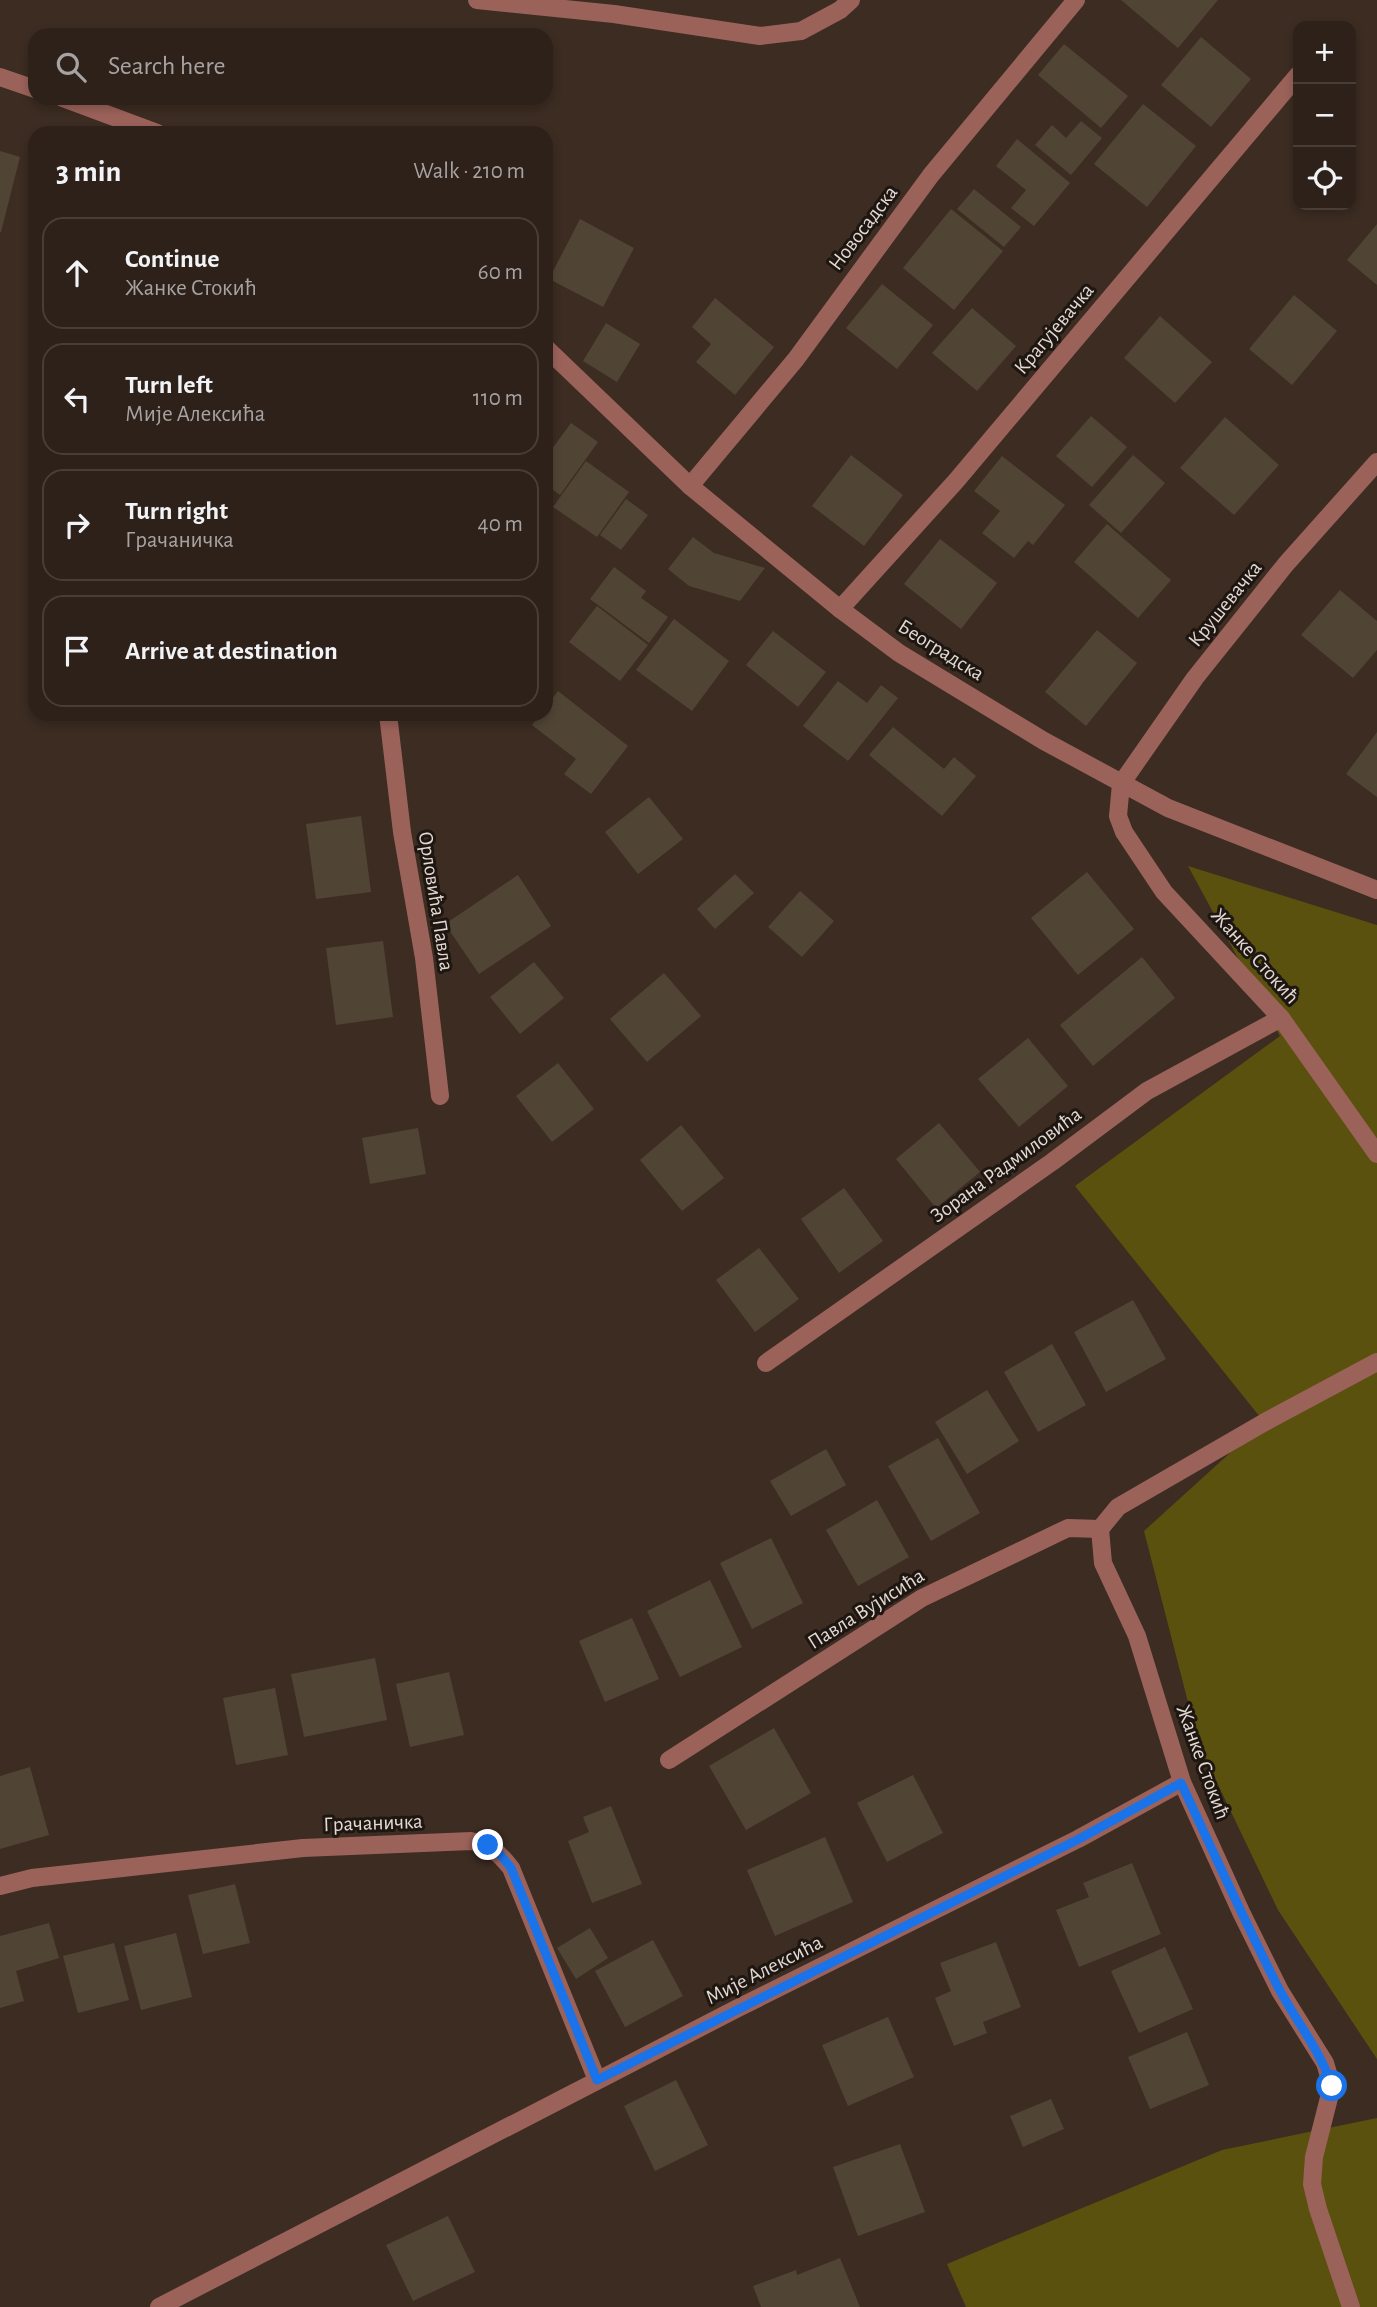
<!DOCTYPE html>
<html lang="en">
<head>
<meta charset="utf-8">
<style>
	body { margin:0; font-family:"Alegreya Sans",sans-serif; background:#352923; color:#f1f3f6 }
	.controls { position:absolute; right:21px; top:21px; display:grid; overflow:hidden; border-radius:14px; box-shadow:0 4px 10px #0003 }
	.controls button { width:63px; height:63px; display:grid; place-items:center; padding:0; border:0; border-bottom:2px solid #483e39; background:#2d211a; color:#f1f3f6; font:35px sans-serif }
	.stop { position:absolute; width:21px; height:21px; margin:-16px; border:5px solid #1a73e8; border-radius:50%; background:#fff }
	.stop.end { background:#1a73e8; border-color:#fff; box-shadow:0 2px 7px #0008 }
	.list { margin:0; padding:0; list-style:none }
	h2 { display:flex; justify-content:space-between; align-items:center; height:91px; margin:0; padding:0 28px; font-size:30px }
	h2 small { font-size:23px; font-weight:400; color:#a7a3a2 }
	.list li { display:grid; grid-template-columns:46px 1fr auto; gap:21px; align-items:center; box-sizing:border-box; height:112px; margin:0 14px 14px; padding:0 14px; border:2px solid #483e39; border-radius:21px }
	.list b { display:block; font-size:26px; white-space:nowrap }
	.list p { margin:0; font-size:23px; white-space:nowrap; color:#a7a3a2 }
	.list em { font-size:23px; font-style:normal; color:#a7a3a2 }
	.icon { flex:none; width:38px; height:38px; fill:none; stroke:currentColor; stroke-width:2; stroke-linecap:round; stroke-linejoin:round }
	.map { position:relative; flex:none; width:1377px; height:2307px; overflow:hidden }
	.search { position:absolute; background:#2d211a; box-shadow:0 4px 10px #0003; left:28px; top:28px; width:525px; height:77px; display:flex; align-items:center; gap:18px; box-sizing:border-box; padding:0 24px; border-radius:21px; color:#a7a3a2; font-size:26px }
	.panel { position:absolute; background:#2d211a; box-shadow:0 4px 10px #0003; left:28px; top:126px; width:525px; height:595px; border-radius:21px }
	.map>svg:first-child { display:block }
	.green { fill:#5b510e }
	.building { fill:#504535 }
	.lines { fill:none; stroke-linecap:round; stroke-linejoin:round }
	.minor { stroke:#9b625a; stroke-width:18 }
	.route { stroke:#1a73e8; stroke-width:9 }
	.labels { text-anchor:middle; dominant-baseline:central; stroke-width:6; stroke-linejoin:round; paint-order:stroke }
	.street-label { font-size:21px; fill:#e4d9d3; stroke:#1d1611 }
</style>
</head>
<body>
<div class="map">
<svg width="1377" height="2307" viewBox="0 0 1377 2307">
	<rect width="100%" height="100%" fill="#3c2c22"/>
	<g class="green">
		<polygon points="1188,866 1377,925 1377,2059 1278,1910 1199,1745 1144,1531 1264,1422 1075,1186 1280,1036"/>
		<polygon points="1377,2118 1377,2307 966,2307 947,2264 1222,2150"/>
	</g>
	<g class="building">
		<polygon points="1121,0 1218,0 1178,48"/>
		<polygon points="1201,37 1251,79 1211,127 1161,85"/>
		<polygon points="1064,44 1128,96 1101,128 1038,75"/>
		<polygon points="1143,104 1196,146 1147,207 1094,164"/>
		<polygon points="1081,121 1102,138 1071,175 1035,145 1052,125 1066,138"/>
		<polygon points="1017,139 1070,183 1034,226 1011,208 1026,190 996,166"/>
		<polygon points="0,151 20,157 1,232 0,232"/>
		<polygon points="974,189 1021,227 1004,247 957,209"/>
		<polygon points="951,209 1003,251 954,310 903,268"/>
		<polygon points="580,219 634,248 603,307 549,279"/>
		<polygon points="1377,224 1377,285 1347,260"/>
		<polygon points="882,284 933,325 897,369 846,328"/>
		<polygon points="1294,295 1337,331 1292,385 1249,349"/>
		<polygon points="715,298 774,347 735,395 696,362 711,344 692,327"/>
		<polygon points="972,308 1016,346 977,391 932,353"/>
		<polygon points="1160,316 1212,362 1175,403 1124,358"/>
		<polygon points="606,323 640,344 617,382 583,361"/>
		<polygon points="1091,416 1127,447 1092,487 1056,456"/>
		<polygon points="1225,417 1279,465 1234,515 1180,468"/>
		<polygon points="571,423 598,442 560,495 546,485 546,457"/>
		<polygon points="851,455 903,495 864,546 812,506"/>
		<polygon points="1133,455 1165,483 1121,533 1089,505"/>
		<polygon points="1002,456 1065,505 1033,545 1028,541 1014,558 982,533 1000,511 974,491"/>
		<polygon points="586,461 629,492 597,537 553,507"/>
		<polygon points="626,499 648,515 621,550 600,535"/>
		<polygon points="1107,524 1171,580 1138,618 1074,562"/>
		<polygon points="693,537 714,553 765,568 740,601 689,586 668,569"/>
		<polygon points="940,539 997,583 961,629 904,584"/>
		<polygon points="614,567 646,591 641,598 668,617 649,643 590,599"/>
		<polygon points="1340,590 1377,621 1377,650 1353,678 1301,635"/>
		<polygon points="597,606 648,645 620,681 569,642"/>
		<polygon points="674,619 729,661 692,711 636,670"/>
		<polygon points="1097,630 1137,663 1086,726 1045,692"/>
		<polygon points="773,631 826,672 798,707 746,665"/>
		<polygon points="838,681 867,703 881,685 898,698 848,761 803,726"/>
		<polygon points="558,691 628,746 591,794 564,774 576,759 532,725 541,714 546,714 546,707"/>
		<polygon points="893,727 944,769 954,757 976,776 942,816 869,755"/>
		<polygon points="1377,732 1377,797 1346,774"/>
		<polygon points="649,797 683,839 638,874 605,832"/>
		<polygon points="361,816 371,892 316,899 306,824"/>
		<polygon points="1087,872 1134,929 1078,975 1031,918"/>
		<polygon points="735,874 754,893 715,929 697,909"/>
		<polygon points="518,875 551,926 479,974 445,924"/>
		<polygon points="800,891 834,921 802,957 768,927"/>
		<polygon points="383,941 393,1017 336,1025 326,948"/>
		<polygon points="1142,957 1175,998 1093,1066 1060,1025"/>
		<polygon points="534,962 564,998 520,1034 490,997"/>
		<polygon points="664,973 701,1016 647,1062 610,1019"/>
		<polygon points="1028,1038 1068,1086 1019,1127 978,1079"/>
		<polygon points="558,1063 594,1109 552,1142 516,1096"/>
		<polygon points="939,1123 980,1172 936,1208 896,1159"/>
		<polygon points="681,1125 724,1178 682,1211 640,1160"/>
		<polygon points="418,1128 426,1174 370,1184 362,1138"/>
		<polygon points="844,1188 883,1241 839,1273 801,1219"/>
		<polygon points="759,1248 799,1299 755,1332 716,1280"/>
		<polygon points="1133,1300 1166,1359 1106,1392 1074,1332"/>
		<polygon points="1052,1344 1086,1405 1038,1432 1004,1372"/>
		<polygon points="987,1390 1019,1441 967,1474 935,1422"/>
		<polygon points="938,1438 980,1513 931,1541 888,1466"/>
		<polygon points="826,1449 846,1485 791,1516 770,1481"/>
		<polygon points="877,1500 909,1557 858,1586 826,1530"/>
		<polygon points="771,1538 803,1603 752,1629 720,1563"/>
		<polygon points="710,1580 742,1647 680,1677 647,1611"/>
		<polygon points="632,1618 659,1679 605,1702 579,1641"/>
		<polygon points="375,1658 387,1720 304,1737 291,1674"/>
		<polygon points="449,1672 464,1735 410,1747 396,1684"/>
		<polygon points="275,1688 288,1755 236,1765 223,1698"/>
		<polygon points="774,1728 811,1793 746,1830 709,1766"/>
		<polygon points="30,1767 49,1835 0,1849 0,1776"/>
		<polygon points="913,1775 943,1833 887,1862 857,1803"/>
		<polygon points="611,1806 642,1884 592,1903 568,1841 589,1832 583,1817"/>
		<polygon points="825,1837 853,1902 775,1936 747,1870"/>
		<polygon points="1132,1863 1161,1934 1079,1967 1056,1910 1089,1897 1083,1883"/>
		<polygon points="235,1884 250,1943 203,1954 188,1895"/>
		<polygon points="49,1923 59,1958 16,1971 24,2001 0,2008 0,1936"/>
		<polygon points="590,1928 608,1958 576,1979 557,1948"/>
		<polygon points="176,1933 192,1997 141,2010 124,1946"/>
		<polygon points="653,1940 683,1996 625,2027 595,1971"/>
		<polygon points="996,1942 1021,2007 983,2022 987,2033 954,2046 935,1998 951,1991 940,1963"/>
		<polygon points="114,1943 129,2000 78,2013 63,1956"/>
		<polygon points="1165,1947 1193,2009 1139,2033 1111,1971"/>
		<polygon points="888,2017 914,2077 848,2106 822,2045"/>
		<polygon points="1187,2032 1209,2085 1150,2109 1128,2057"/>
		<polygon points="676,2080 708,2145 655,2171 624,2106"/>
		<polygon points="1051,2099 1064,2129 1023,2147 1010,2116"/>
		<polygon points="900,2144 925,2212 858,2236 833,2167"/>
		<polygon points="448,2216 475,2272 413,2301 386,2245"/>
		<polygon points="840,2258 860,2307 761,2307 753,2286 796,2270 797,2275"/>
	</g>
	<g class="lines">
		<g class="minor">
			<polyline points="477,0 614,14 760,36 801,31 840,10 851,0"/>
			<polyline points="0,77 35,89"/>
			<polyline points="63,98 157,133"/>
			<polyline points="546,348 690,486 840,609 899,653 1044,741 1168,808 1377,890"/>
			<polyline points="1377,462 1286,564 1195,678 1121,784 1118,816 1124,832 1164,892 1281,1018 1377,1154"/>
			<polyline points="690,486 796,359 931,175 1076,0"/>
			<polyline points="840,609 956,481 1298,75"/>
			<polyline points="388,714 402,832 424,958 440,1096"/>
			<polyline points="766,1363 1052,1162 1147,1091 1281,1018"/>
			<polyline points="669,1760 922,1598 1068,1528 1100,1529"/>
			<path d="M0,1886L32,1878L303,1848L471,1841C491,1845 499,1853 511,1868L597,2080"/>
			<polyline points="159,2307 738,2008 1078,1839 1182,1782"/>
			<polyline points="1351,2307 1318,2209 1312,2184 1314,2157 1332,2086 1325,2063 1280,1991 1241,1912 1182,1782 1137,1636 1103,1563 1100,1529 1118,1507 1265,1422 1377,1362"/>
		</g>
	</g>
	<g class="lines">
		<path class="route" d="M488,1845L498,1852L511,1868L597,2080L1079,1839L1181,1783C1213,1851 1244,1920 1278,1987C1296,2021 1320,2050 1332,2086"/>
	</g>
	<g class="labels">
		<g class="street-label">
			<text transform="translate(863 228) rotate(-53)">Новосадска</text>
			<text transform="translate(1054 329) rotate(-50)">Крагујевачка</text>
			<text transform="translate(1225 604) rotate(-51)">Крушевачка</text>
			<text transform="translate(941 650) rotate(32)">Београдска</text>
			<text transform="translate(436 901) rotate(81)">Орловића Павла</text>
			<text transform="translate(1255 956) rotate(48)">Жанке Стокић</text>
			<text transform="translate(1006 1165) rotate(-36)">Зорана Радмиловића</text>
			<text transform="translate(866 1609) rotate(-32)">Павла Вујисића</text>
			<text transform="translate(1203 1762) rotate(70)">Жанке Стокић</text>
			<text transform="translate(373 1823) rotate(-2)">Грачаничка</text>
			<text transform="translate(764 1970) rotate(-27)">Мије Алексића</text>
		</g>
	</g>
</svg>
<div class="controls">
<button>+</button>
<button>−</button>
<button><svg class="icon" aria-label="locate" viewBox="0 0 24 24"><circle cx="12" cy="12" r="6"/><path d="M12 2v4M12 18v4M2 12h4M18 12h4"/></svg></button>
</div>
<div class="stop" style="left:1332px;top:2086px"></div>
<div class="stop end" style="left:488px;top:1845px"></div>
<div class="search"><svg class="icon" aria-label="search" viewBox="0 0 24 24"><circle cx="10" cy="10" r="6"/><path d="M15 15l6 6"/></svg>Search here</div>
<section class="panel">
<h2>3 min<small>Walk · 210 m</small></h2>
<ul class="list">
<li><svg class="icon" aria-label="ahead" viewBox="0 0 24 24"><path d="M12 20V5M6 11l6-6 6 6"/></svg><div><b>Continue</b><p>Жанке Стокић</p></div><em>60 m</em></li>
<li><svg class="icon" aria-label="left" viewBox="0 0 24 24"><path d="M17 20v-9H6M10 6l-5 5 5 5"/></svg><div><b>Turn left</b><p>Мије Алексића</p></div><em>110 m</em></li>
<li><svg class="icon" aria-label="right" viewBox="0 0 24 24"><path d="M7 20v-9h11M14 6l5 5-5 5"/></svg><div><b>Turn right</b><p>Грачаничка</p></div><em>40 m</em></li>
<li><svg class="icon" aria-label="arrive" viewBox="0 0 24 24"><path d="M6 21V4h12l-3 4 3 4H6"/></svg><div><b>Arrive at destination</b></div></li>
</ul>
</section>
</div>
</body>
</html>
